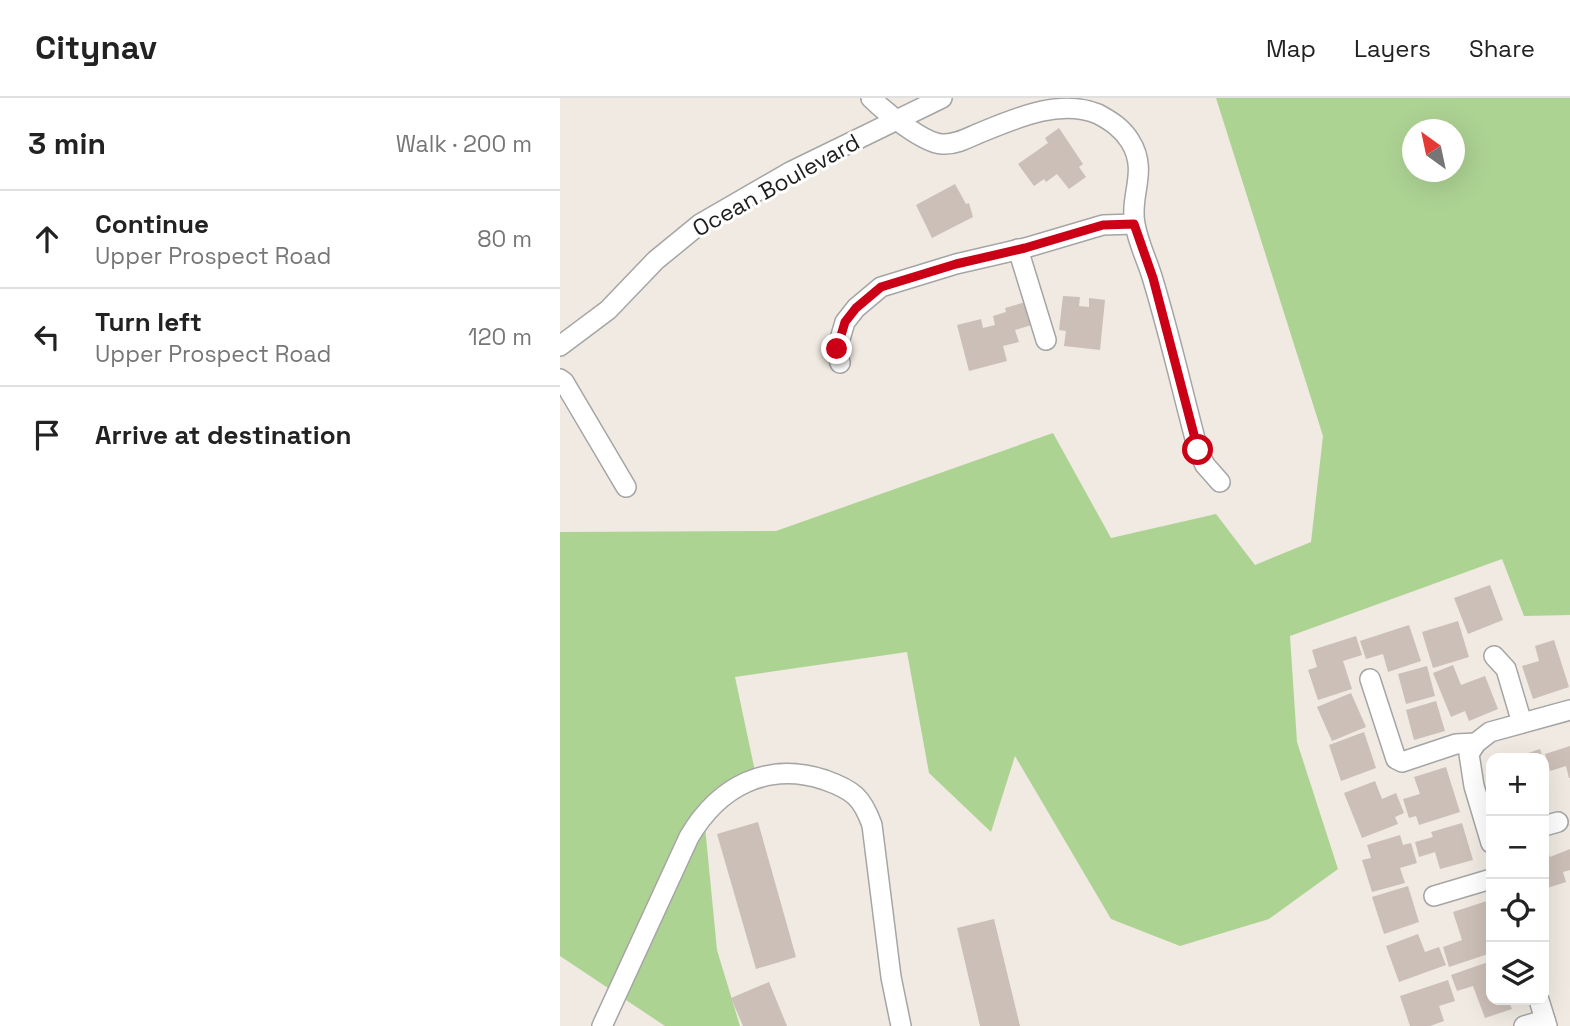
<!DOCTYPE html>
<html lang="en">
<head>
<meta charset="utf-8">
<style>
	body { margin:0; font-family:"Space Grotesk",sans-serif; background:#f2f2f2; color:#222 }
	.controls { position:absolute; right:21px; bottom:21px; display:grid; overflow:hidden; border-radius:14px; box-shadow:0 7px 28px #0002 }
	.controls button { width:63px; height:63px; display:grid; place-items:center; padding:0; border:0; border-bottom:2px solid #e0e0e0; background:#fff; color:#222; font:35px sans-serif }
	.compass { position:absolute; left:842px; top:21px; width:63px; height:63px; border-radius:50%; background:#fff; box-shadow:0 7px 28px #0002; rotate:327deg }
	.stop { position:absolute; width:21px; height:21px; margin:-16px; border:5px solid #cb0016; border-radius:50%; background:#fff }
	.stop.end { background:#cb0016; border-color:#fff; box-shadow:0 2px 7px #0008 }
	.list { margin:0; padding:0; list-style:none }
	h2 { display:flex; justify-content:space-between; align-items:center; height:91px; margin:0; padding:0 28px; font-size:30px }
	h2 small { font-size:23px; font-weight:400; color:#767676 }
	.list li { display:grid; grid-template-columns:46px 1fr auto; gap:21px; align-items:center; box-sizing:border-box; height:98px; padding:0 28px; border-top:2px solid #e0e0e0 }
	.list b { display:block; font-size:26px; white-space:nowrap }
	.list p { margin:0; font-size:23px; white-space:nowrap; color:#767676 }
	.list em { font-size:23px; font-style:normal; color:#767676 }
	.icon { flex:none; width:38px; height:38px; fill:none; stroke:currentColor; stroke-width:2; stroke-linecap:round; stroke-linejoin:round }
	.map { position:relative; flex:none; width:1010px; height:928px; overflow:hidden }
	header { display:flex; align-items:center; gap:42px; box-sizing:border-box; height:98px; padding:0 35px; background:#fff; border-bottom:2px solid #e0e0e0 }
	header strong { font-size:33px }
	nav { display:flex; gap:38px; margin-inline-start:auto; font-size:24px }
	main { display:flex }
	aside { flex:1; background:#fff }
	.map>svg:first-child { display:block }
	.forest { fill:#add393; fill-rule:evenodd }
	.building { fill:#ccbfb8 }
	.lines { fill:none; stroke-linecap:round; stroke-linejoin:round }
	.minor-casing { stroke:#a5a5a5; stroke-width:22 }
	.minor { stroke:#fff; stroke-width:19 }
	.route { stroke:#cb0016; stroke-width:9 }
	.labels { text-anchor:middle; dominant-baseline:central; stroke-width:6; stroke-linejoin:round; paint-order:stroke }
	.street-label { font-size:23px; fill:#1e1e1e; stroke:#fff }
</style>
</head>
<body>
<header>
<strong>Citynav</strong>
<nav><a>Map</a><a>Layers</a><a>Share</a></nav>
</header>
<main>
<aside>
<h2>3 min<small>Walk · 200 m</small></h2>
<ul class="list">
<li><svg class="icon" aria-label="ahead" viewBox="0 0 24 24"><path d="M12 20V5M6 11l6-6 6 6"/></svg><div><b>Continue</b><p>Upper Prospect Road</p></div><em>80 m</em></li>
<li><svg class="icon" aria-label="left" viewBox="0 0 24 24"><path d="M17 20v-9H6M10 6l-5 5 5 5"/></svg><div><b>Turn left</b><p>Upper Prospect Road</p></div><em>120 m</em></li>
<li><svg class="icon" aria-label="arrive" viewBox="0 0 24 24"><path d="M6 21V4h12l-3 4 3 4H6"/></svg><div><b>Arrive at destination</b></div></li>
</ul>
</aside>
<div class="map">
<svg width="1010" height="928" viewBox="0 0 1010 928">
	<rect width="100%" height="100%" fill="#f0eae2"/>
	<path class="forest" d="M656,0H1010V517L964,518L942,461L730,538L737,644L778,771L709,821L620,848L551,821L455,658L431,734L369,675L347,554L175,579L196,678L143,708L157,852L180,928H105L0,858V434L216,433L493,335L551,440L656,416L695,467L751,444L763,338ZM852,32H894V74H852Z"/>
	<g class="building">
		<polygon points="499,30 523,66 519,69 526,79 509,91 497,76 486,84 484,81 474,88 458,66 488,45 485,40"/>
		<polygon points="395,86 406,106 409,105 413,119 372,140 356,107"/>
		<polygon points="503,198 520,199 519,208 529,209 529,200 545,202 540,252 504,248 506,233 499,232"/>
		<polygon points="469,203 475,226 455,232 459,244 443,248 447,263 409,273 397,227 421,221 423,230 435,227 433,218 446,214 445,210"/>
		<polygon points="930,487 943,522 908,536 894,500"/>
		<polygon points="898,523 909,559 873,570 862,534"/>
		<polygon points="849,527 861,563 828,574 823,556 806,561 800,543"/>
		<polygon points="796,538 802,557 783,563 792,591 758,602 748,572 757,569 752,552"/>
		<polygon points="994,542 1009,589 973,601 962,568 979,563 975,548"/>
		<polygon points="893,567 901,587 925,578 938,611 909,623 905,613 891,619 873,575"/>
		<polygon points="867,568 875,598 846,606 838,576"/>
		<polygon points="791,595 806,629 772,643 757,609"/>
		<polygon points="876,603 885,633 854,642 846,612"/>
		<polygon points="804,634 816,670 781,683 769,647"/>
		<polygon points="1010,648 1010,680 1009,680 1006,668 990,673 985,656"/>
		<polygon points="980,651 983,660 954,660"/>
		<polygon points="886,669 900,714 859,727 856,718 849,720 843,701 860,696 854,679"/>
		<polygon points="815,683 822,701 836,695 844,715 835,719 838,726 802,740 784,695"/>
		<polygon points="198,724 236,859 196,871 157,736"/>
		<polygon points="902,725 913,762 880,771 875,754 859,759 855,744 873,739 871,734"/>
		<polygon points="840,737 843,747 851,745 857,765 840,770 845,785 812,794 802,762 811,760 807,747"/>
		<polygon points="984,743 990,759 1010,751 1010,772 1003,774 1006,784 984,791"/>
		<polygon points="848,788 859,824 824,836 812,799"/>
		<polygon points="927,803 931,816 931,836 928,837 931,855 889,869 883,849 902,842 893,814"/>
		<polygon points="434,821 460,928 420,928 397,830"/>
		<polygon points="858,836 865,854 879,849 886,867 839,884 826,848"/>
		<polygon points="931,863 931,902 948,902 952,911 925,920 913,888 897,893 891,877"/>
		<polygon points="888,882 895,903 879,908 884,923 870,928 850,928 840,898"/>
		<polygon points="209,884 227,928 183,928 171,900"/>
	</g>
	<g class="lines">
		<g class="minor-casing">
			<g id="minor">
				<path d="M311,0C324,13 363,45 382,46C394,47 406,41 417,36C454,21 499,0 538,16C551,23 562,30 570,43C589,73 569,97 575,126C578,145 588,164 593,182C610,238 623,296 638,352L645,367L660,384"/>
				<polyline points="458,151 486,242"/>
				<polyline points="0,248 48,212 96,162 140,126 230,74 382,0"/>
				<polyline points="280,265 277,251 285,224 296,210 321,189 396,166 465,150 543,127 574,126"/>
				<polyline points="0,281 4,284 66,389"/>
				<polyline points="934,558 946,571 962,625"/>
				<polyline points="810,581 836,661 842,664 896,646 916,645"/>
				<polyline points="984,728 998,724"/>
				<polyline points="931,745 914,688 909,656 916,645 930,634 1010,612"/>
				<polyline points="874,798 931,781"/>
				<polyline points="979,902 987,928"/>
				<path d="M42,928L129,739C159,688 207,663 265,682C293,692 302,699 312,727L331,879L341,928"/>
				<polyline points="964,928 985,922"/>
			</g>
		</g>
		<use href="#minor" class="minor"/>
	</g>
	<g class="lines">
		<polyline class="route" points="277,251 285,224 296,210 321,189 396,166 465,150 543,127 574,126 593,180 638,352"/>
	</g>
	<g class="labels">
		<g class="street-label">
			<text transform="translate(216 87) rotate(-29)">Ocean Boulevard</text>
		</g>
	</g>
</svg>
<div class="controls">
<button>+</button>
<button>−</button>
<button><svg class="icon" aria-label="locate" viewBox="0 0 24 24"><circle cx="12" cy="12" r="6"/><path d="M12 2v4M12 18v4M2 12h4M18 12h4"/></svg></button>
<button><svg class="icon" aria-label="layers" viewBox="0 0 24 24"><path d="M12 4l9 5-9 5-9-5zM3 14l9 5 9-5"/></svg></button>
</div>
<svg class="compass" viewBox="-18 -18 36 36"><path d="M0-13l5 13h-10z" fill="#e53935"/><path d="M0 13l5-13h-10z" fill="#767676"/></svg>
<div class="stop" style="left:638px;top:352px"></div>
<div class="stop end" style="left:277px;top:251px"></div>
</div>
</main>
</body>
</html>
